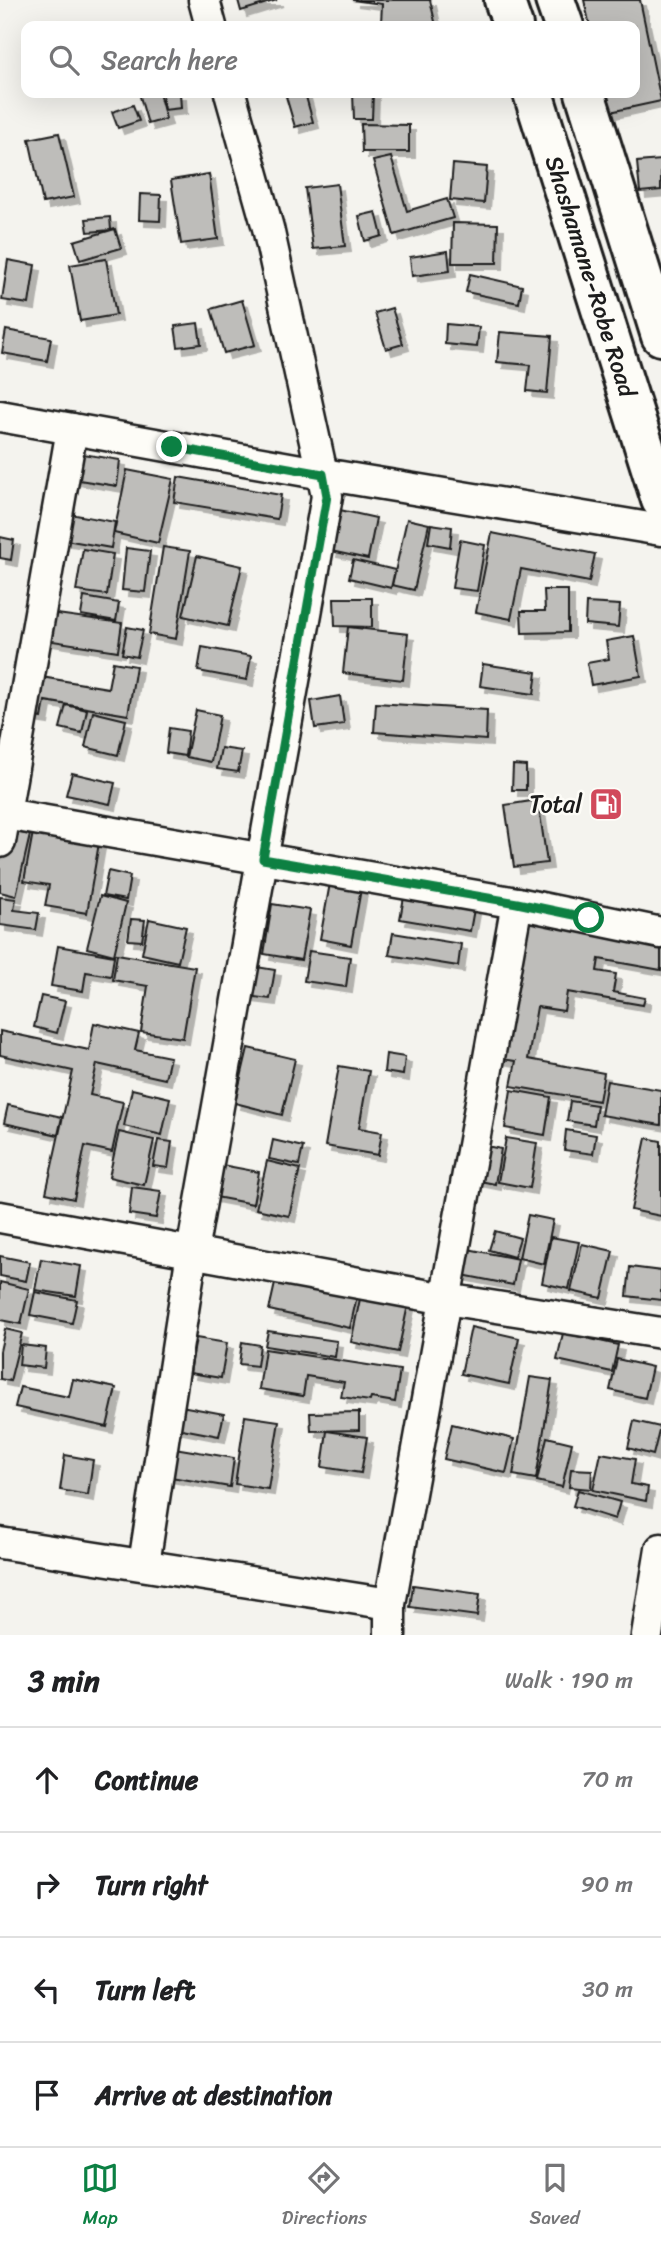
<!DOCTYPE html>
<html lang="en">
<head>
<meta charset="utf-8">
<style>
	body { margin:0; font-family:Sriracha,sans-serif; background:#f2f2f2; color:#202124 }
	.stop { position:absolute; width:21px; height:21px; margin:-16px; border:5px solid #0b8043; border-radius:50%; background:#fff }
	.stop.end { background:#0b8043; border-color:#fff; box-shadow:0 2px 7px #0008 }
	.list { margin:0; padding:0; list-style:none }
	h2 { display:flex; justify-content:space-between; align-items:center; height:91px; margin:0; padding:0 28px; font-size:30px }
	h2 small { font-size:23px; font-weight:400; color:#757577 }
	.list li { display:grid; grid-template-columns:46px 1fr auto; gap:21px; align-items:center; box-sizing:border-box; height:105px; padding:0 28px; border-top:2px solid #e0e0e0 }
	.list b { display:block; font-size:26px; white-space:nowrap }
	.list em { font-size:23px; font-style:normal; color:#757577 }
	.icon { flex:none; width:38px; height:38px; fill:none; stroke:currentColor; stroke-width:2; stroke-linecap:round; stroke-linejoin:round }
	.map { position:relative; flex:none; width:661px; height:1635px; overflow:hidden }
	.search { position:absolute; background:#fff; box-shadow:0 7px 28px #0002; left:21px; right:21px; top:21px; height:77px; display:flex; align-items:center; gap:18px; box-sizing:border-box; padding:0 24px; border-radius:14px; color:#757577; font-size:26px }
	.sheet { height:511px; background:#fff }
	nav { display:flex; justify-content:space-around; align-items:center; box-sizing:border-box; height:98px; border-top:2px solid #e0e0e0; background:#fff; font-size:19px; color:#757577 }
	nav a { display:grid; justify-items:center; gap:4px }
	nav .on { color:#0b8043 }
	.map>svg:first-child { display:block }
	.building { fill:#bebdba; stroke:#1c1c1c; stroke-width:2; filter:url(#shadow) }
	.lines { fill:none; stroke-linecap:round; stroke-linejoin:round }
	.street-casing { stroke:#1c1c1c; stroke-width:35 }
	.primary-casing { stroke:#1c1c1c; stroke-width:44 }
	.street { stroke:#fdfcf7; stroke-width:30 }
	.primary { stroke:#fdfcf7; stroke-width:38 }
	.route { stroke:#0b8043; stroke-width:9 }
	.labels { text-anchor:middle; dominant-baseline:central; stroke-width:5; stroke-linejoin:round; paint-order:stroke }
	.street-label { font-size:24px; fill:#1c1c1c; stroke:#fdfcf7 }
	.poi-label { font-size:24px; fill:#1c1c1c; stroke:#fdfcf7; text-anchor:end }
</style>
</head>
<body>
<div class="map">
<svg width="661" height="1635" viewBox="0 0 661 1635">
	<defs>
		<filter id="shadow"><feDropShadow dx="6" dy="6" stdDeviation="0" flood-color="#0004"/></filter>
	</defs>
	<rect width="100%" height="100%" fill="#f4f3ee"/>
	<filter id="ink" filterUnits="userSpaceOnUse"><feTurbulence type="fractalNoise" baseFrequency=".0143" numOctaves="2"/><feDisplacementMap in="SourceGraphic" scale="14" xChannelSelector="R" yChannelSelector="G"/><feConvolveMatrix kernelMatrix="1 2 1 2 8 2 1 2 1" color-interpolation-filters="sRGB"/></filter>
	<g filter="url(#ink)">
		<g class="building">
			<polygon points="238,0 277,0 241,11"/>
			<polygon points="352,0 430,0 436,26 365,26 381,23 382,4"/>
			<polygon points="584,0 640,0 661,101 610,112 605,93 635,93 635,26 590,26"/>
			<polygon points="139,93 159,93 166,119 148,124"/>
			<polygon points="162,93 180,93 181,108 164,110"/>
			<polygon points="285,93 305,93 313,122 295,127"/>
			<polygon points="353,93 373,93 372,119 354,119"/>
			<polygon points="133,105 139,121 118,128 112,112"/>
			<polygon points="361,124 409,125 409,152 362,152"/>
			<polygon points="59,133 74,197 43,203 29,139"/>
			<polygon points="391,157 407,211 447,199 453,218 394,235 373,161"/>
			<polygon points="661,160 661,190 640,192 637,162"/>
			<polygon points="453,164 487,167 484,203 450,200"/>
			<polygon points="209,174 218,239 181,244 171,180"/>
			<polygon points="337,184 345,246 313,249 305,188"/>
			<polygon points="140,194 161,195 160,221 139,220"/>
			<polygon points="376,212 382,236 365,241 359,216"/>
			<polygon points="110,217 111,230 88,232 86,219"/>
			<polygon points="453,223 498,224 497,263 452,263"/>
			<polygon points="115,229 121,248 80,260 74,241"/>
			<polygon points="448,251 450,271 412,276 410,257"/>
			<polygon points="106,259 116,315 80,321 70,265"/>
			<polygon points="8,260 35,265 29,304 2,300"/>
			<polygon points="470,274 522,286 519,303 466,292"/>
			<polygon points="242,300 255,345 224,353 211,309"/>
			<polygon points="392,308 403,344 386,349 375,313"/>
			<polygon points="198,323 201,344 178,347 175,326"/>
			<polygon points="446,324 479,327 477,347 445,344"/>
			<polygon points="6,330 51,338 47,361 2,353"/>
			<polygon points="500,332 552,336 547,393 527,391 530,365 497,362"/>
			<polygon points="64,451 120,460 117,486 60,477"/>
			<polygon points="127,470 173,479 158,543 114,533"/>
			<polygon points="178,477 281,495 277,519 174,502"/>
			<polygon points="340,510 376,518 368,559 331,551"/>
			<polygon points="59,512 115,522 111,548 54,538"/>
			<polygon points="407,519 429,524 414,590 392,585"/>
			<polygon points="431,524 452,527 450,547 428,543"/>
			<polygon points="492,533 595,554 589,582 521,569 511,619 476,612"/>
			<polygon points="0,537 14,540 11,560 0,558"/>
			<polygon points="460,540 485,545 477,591 452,588"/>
			<polygon points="163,547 190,551 176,639 149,634"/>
			<polygon points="126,548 150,551 145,592 122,590"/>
			<polygon points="83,549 113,554 107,595 76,591"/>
			<polygon points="197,556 242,566 228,626 183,616"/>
			<polygon points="353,560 395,570 391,588 349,578"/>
			<polygon points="544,590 568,590 568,632 522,633 521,611 545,611"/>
			<polygon points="84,597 119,603 116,621 81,615"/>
			<polygon points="334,598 372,598 372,627 335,626"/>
			<polygon points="586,603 620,605 618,627 585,624"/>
			<polygon points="50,613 122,623 118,651 46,640"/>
			<polygon points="127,627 143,630 137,657 122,654"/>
			<polygon points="348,627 408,634 403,680 343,673"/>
			<polygon points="634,636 641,676 591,685 587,663 609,659 606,641"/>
			<polygon points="202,647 251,656 247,680 198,671"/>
			<polygon points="113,662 136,666 128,715 45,701 42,718 22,715 29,675 108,688"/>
			<polygon points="483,664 537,672 534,694 480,686"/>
			<polygon points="340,696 344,724 315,728 311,701"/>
			<polygon points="376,703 487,710 486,740 374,732"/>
			<polygon points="66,705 87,710 82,733 60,728"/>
			<polygon points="196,710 220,715 211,762 186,757"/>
			<polygon points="93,712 126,720 118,755 85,747"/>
			<polygon points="169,728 188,731 185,756 166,753"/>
			<polygon points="221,748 242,751 238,772 217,769"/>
			<polygon points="513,765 526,766 526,790 512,790"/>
			<polygon points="72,773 115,783 110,804 66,795"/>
			<polygon points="538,800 547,863 514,867 505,805"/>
			<polygon points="4,829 30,835 16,896 0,892 0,846"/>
			<polygon points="33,832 99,843 87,913 45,906 49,885 24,881"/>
			<polygon points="108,871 130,876 126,900 103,896"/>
			<polygon points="330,883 361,889 351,945 320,939"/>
			<polygon points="100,896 126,903 114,955 87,948"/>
			<polygon points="0,897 16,899 14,910 39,913 36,930 0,925"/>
			<polygon points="404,897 474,909 470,931 400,919"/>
			<polygon points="272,904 310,910 301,960 264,954"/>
			<polygon points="131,919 145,920 142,941 128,940"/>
			<polygon points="149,919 186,927 178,962 142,954"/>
			<polygon points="519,920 661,945 661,970 599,959 597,971 616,974 613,992 645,998 643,1005 567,992 564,1011 537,1007 528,1059 604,1073 599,1101 511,1086 516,1061 495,1058"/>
			<polygon points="393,933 461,944 458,966 389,955"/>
			<polygon points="58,946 114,956 111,976 86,972 83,991 51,986"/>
			<polygon points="309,951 350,957 346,987 304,981"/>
			<polygon points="117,954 195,967 183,1038 141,1032 148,986 113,980"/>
			<polygon points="251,966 275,970 270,999 246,996"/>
			<polygon points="41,996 65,1001 57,1033 34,1027"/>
			<polygon points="94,1023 139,1033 135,1050 170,1057 165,1079 97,1064 90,1095 123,1102 112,1152 85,1146 74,1199 46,1193 73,1071 0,1055 0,1031 89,1050"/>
			<polygon points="248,1048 295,1059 282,1115 235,1103"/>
			<polygon points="386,1054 405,1057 403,1075 384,1072"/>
			<polygon points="339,1066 369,1071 359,1128 382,1132 378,1155 325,1146"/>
			<polygon points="607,1081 661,1090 661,1125 601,1115"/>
			<polygon points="132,1089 170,1098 162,1135 124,1126"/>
			<polygon points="511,1090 551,1097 545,1135 505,1128"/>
			<polygon points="570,1101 597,1105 594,1125 567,1121"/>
			<polygon points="8,1105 62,1117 58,1135 4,1123"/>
			<polygon points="566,1130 596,1135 593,1154 564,1150"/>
			<polygon points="119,1132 154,1140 144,1185 109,1177"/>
			<polygon points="506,1138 537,1143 530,1188 498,1182"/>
			<polygon points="646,1138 661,1141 661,1216 631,1210"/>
			<polygon points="158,1140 172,1142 168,1168 153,1166"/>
			<polygon points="273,1140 303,1147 299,1165 269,1159"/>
			<polygon points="482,1145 501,1149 495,1184 475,1180"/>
			<polygon points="267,1161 300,1169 289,1216 256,1209"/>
			<polygon points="206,1162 259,1172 253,1204 200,1194"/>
			<polygon points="132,1187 161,1191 156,1218 129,1214"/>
			<polygon points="528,1215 553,1220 544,1264 519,1258"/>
			<polygon points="495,1231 520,1238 514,1257 489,1250"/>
			<polygon points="551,1237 579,1242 569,1289 542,1283"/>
			<polygon points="582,1244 613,1251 602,1298 571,1291"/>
			<polygon points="463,1248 518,1259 513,1285 457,1274"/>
			<polygon points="0,1256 30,1262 26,1281 0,1276"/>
			<polygon points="41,1259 81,1266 76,1296 35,1290"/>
			<polygon points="630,1267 661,1271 661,1300 627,1296"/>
			<polygon points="276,1279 357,1296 350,1328 269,1310"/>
			<polygon points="0,1282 29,1289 21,1324 0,1320"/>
			<polygon points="35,1292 77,1300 72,1323 30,1315"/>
			<polygon points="361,1294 408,1305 398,1352 351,1342"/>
			<polygon points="471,1327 519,1338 509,1384 461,1374"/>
			<polygon points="5,1329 22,1333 10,1381 0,1379 0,1351"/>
			<polygon points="268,1331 337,1341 335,1357 265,1346"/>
			<polygon points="563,1333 618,1345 612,1372 557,1360"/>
			<polygon points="196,1338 227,1343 221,1378 190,1373"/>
			<polygon points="242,1342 260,1345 257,1366 239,1364"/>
			<polygon points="21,1345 46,1348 44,1368 19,1365"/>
			<polygon points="265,1349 400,1370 395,1402 371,1398 370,1401 341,1397 344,1382 306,1376 303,1396 259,1389"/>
			<polygon points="617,1359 652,1367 645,1398 610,1390"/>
			<polygon points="530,1377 552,1380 536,1479 513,1475"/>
			<polygon points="73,1379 116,1388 107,1427 15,1407 20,1387 69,1397"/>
			<polygon points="165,1403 224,1414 219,1436 161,1425"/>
			<polygon points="359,1412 359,1430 311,1431 310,1413"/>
			<polygon points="245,1416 279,1421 268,1489 235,1484"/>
			<polygon points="634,1421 660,1427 653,1455 628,1448"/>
			<polygon points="452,1424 514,1439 506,1473 444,1459"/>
			<polygon points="327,1431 367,1437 361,1473 322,1467"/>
			<polygon points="547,1437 572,1443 562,1487 537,1481"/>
			<polygon points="157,1445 234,1458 230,1487 153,1474"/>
			<polygon points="601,1453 635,1459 631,1484 648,1487 646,1501 593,1490"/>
			<polygon points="65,1455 93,1460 88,1495 60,1490"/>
			<polygon points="571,1469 592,1470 591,1489 569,1487"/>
			<polygon points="578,1490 620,1502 615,1519 573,1506"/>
			<polygon points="413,1585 480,1594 477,1616 410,1607"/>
		</g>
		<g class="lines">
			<g class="street-casing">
				<g id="street">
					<polyline points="204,0 211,26"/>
					<polyline points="0,416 323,474 661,530"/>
					<polyline points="0,813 517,903 661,933"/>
					<polyline points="0,842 72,429"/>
					<polyline points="0,1217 446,1299 661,1333"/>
					<polyline points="0,1543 390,1604"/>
					<polyline points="144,1564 192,1252 327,496 268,228 230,93"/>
					<polyline points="390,1635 390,1604 517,903"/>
					<polyline points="647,1635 661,1549"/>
				</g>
			</g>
			<g class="primary-casing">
				<g id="primary">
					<polyline points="504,0 513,26"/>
					<polyline points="555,0 564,26"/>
					<path id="s1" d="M533,93L661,500"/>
					<polyline points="585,93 661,336"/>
				</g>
			</g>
			<use href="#street" class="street"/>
			<use href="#primary" class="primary"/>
		</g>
	</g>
	<g class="lines" filter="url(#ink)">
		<polyline class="route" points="172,447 323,474 327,496 263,859 517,903 589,918"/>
	</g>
	<defs>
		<g id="fuel-square" transform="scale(1.75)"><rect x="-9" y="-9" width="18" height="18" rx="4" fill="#d1495b" stroke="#fdfcf7"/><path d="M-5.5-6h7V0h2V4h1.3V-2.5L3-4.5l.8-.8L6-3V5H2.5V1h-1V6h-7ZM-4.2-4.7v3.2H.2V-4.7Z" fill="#fff"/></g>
	</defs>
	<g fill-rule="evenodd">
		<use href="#fuel-square" x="606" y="804"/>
	</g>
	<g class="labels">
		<g class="street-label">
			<text stroke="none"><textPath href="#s1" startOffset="192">Shashamane-Robe Road</textPath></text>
		</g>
		<g class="poi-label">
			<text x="582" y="804">Total</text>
		</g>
	</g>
</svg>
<div class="stop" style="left:589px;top:918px"></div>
<div class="stop end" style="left:172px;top:447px"></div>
<div class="search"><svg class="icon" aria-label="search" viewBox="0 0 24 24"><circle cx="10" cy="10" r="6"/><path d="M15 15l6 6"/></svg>Search here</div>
</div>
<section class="sheet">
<h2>3 min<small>Walk · 190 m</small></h2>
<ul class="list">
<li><svg class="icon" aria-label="ahead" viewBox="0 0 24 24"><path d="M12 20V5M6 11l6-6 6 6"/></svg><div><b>Continue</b></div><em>70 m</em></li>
<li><svg class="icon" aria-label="right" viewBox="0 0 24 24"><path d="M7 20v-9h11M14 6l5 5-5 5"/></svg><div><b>Turn right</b></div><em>90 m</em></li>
<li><svg class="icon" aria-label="left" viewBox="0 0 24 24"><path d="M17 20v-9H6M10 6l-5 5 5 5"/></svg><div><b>Turn left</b></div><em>30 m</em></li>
<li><svg class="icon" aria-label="arrive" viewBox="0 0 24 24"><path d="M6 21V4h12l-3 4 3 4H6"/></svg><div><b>Arrive at destination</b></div></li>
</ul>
</section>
<nav>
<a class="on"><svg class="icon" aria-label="map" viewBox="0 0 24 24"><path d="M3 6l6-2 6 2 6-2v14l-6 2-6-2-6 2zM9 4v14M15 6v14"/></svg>Map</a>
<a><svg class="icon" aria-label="directions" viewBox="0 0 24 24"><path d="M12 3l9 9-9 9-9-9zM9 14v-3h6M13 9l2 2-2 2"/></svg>Directions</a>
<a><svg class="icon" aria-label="saved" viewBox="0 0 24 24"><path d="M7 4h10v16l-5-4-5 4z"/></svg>Saved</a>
</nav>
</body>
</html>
